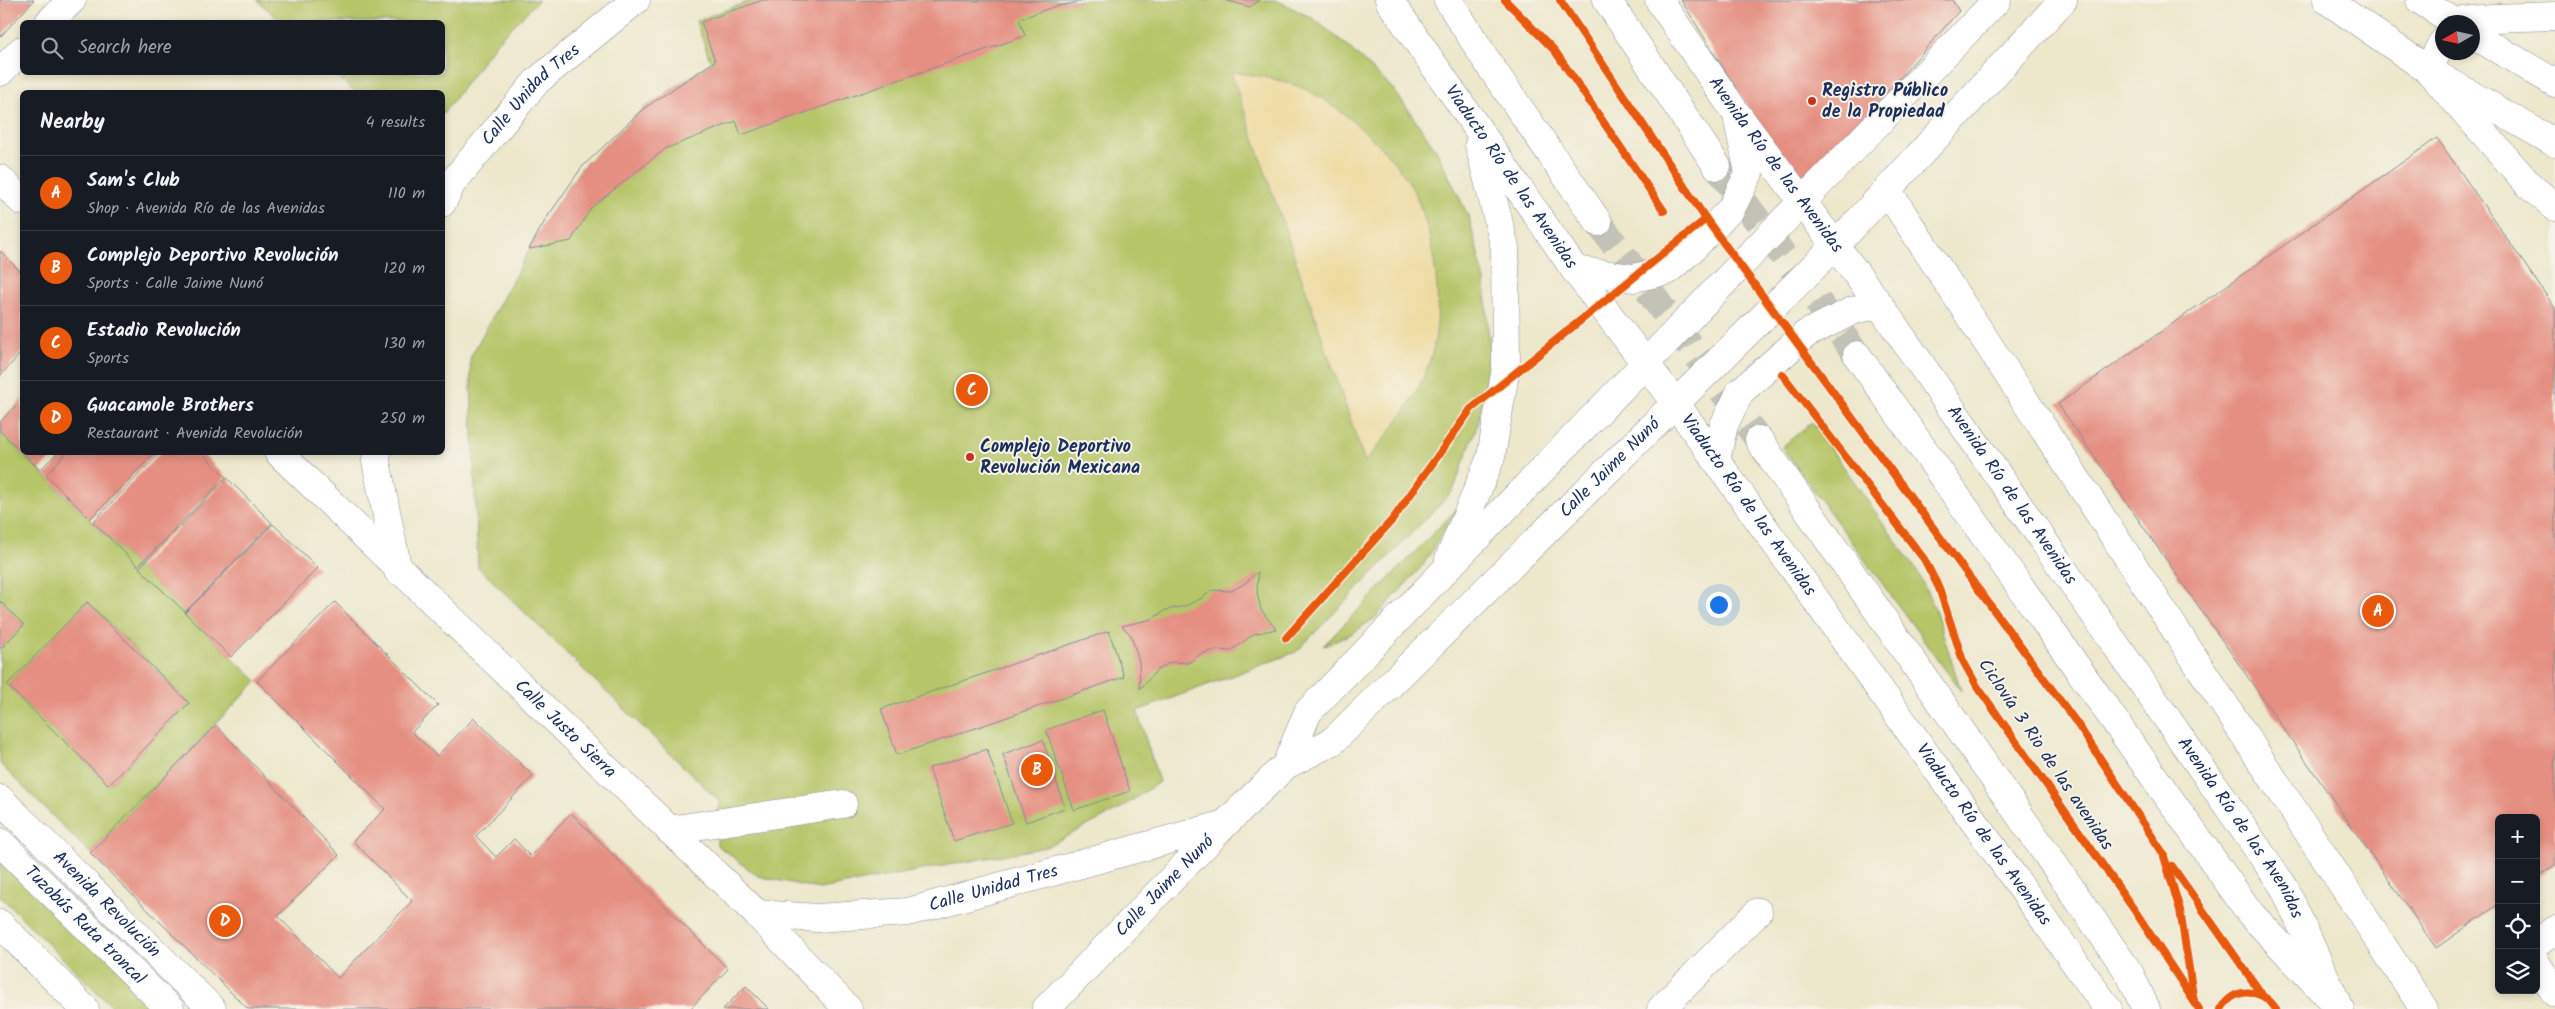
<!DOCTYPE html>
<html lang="en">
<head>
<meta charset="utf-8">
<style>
	body { margin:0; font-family:Kalam,sans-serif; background:#242831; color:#f1f3f6 }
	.controls { position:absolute; right:15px; bottom:15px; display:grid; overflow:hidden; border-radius:8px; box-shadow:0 2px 8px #0003 }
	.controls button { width:45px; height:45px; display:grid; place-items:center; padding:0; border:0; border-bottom:1px solid #363941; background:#171b24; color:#f1f3f6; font:25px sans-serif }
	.compass { position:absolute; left:2435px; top:15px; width:45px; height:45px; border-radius:50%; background:#171b24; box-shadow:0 2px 8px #0003; rotate:261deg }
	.you { position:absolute; left:1718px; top:604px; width:18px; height:18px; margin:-12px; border:4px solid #fff; border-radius:50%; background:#1a73e8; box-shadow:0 0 0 8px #1a73e833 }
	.badge { display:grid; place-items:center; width:32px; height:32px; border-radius:50%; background:#ea580c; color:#fff; font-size:16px; font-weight:700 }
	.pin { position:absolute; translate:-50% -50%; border:2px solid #fff; box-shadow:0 1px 5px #0006 }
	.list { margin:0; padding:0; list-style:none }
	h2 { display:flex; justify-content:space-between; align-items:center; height:65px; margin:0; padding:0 20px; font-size:21px }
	h2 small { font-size:16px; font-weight:400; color:#9ea1a6 }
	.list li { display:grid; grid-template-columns:32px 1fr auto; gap:15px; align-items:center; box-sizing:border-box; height:75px; padding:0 20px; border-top:1px solid #363941 }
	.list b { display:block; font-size:19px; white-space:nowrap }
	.list p { margin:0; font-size:16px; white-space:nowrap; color:#9ea1a6 }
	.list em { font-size:16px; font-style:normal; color:#9ea1a6 }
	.icon { flex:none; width:28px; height:28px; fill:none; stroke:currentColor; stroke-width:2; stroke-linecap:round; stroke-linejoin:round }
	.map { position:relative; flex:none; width:2555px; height:1009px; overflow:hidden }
	.search { position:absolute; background:#171b24; box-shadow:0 2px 8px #0003; left:20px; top:20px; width:425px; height:55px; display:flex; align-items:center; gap:12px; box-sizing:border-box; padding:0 18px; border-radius:8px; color:#9ea1a6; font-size:19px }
	.panel { position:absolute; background:#171b24; box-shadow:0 2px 8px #0003; left:20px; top:90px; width:425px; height:365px; border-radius:8px }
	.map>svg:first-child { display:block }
	.green { fill:#b5c567; stroke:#687a62; fill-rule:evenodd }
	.sand { fill:#eeda9e; stroke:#84847e }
	.building { fill:#e58f82 }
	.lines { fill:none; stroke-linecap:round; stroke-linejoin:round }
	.major-tunnel { stroke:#c3c2b6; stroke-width:28; stroke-dasharray:28 14; stroke-linecap:butt }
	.minor-casing { stroke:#848b95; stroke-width:29 }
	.major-casing { stroke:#848b95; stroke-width:29 }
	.minor { stroke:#fff; stroke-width:28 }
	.major { stroke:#fff; stroke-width:28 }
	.cycleway-casing { stroke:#f7f3e8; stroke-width:11 }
	.cycleway { stroke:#e8590c; stroke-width:8 }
	.poi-dot { fill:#c8321e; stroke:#f7f3e8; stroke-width:2 }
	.labels { text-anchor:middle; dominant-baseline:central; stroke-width:4; stroke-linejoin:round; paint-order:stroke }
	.poi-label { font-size:18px; font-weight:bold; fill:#1b2f5e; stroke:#f7f3e8; text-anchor:start }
	.street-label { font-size:18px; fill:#1b2f5e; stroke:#f7f3e8 }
</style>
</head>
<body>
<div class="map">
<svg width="2555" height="1009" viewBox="0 0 2555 1009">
	<rect width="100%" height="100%" fill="#f7f3e8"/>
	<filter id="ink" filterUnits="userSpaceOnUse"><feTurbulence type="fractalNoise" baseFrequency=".02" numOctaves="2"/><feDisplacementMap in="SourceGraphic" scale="10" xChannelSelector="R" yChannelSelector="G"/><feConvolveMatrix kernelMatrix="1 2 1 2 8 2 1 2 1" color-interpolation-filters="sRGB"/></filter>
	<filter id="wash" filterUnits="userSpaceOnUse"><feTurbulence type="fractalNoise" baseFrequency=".0096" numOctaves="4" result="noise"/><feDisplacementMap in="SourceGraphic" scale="20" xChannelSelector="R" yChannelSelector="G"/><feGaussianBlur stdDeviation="1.12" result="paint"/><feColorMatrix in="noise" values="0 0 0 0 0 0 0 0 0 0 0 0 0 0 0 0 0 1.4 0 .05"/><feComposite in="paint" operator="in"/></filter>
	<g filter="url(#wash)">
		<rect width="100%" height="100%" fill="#ede7cc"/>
		<g class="green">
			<polygon points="257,0 539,0 496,43 443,114 442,92 355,92 334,73 442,72 442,22 281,22"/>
			<polygon points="753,0 1276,0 1314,19 1344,43 1394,90 1437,151 1469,218 1485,282 1490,356 1478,423 1453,491 1296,652 1137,711 1159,782 1118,810 1046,847 819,889 758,876 717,845 719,801 478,567 470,358 546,219 582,167 643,109 711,63 696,21"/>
			<polygon points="1812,422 1917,571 1935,609 1961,691 1782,447"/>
			<path d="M0,432L231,657L257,681L90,853L0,764V649L24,625L0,601ZM88,602L189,703L109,785L7,685Z"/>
			<polygon points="1458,508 1423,565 1375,618 1351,634 1323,646"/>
			<polygon points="0,849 162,1009 114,1009 0,896"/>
		</g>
		<path class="sand" d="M1231,72C1260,76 1292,80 1318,96C1351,116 1399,159 1415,194C1435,237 1445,312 1431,357C1419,397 1391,430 1365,462Z"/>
		<g id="blocks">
			<g class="building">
				<polygon points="0,0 34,0 0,37"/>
				<polygon points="763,0 1085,1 1053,7 1019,19 1025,36 741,135 736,121 665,149 591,208 571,241 529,249 546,219 582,167 643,109 715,61 701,22"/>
				<polygon points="1224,0 1260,0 1250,7"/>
				<polygon points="1681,0 1952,0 1959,11 1800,191"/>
				<polygon points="2437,138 2555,308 2555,865 2536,878 2536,818 2499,818 2499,904 2436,948 2058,404"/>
				<polygon points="0,251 22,273 22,352 0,376"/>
				<polygon points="22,399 22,452 58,452 40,470 0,431 0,422"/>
				<polygon points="67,452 156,452 90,519 46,475"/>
				<polygon points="161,452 201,452 226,477 138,566 93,522"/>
				<polygon points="227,478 272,523 185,612 139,568"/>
				<polygon points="273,524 318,568 231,657 185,613"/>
				<polygon points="1258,572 1257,593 1261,610 1276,629 1254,634 1231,651 1216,650 1201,654 1188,663 1171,662 1156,671 1140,689 1139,662 1131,635 1122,626 1152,619 1166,610 1185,606 1202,598 1212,590 1231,591 1244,584"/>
				<polygon points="0,601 24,625 0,649"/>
				<polygon points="87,602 189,703 109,785 7,685"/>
				<polygon points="335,602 438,705 412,732 437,756 474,718 533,776 476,836 496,857 514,839 530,856 571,813 728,969 690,1009 248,1009 90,853 216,725 339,855 278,916 338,978 412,901 353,841 385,809 257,681"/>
				<polygon points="1109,631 1124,677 897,755 881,709"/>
				<polygon points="1103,710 1130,791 1074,810 1046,730"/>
				<polygon points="1043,740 1065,808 1026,822 1003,754"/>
				<polygon points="987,749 1012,823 954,841 929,768"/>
				<polygon points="746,986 769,1009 723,1009"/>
			</g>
		</g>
	</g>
	<g filter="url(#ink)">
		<use href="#blocks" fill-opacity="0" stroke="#848b95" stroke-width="1"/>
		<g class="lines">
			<g class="major-tunnel">
				<polyline points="1717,166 1857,355"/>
				<polyline points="1598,222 1759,440"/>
			</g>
			<g class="minor-casing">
				<g id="minor">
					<path id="s1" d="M1389,0L1575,270L1676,404L2108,1009"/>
					<path id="s2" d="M1659,0L1736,113L1879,304L2284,887L2336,1001"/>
					<polyline points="2327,0 2428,70 2555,143"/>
					<polyline points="2420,0 2454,22"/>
					<polyline points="49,22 72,0"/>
					<polyline points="2453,22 2492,18 2555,16"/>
					<polyline points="2472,34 2555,83"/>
					<polyline points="2442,43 2428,70 2530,186 2555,207"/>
					<polyline points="0,72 22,50"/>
					<polyline points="0,179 22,201"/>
					<polyline points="1887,190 2424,1009"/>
					<path id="s3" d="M442,203L452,183L537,81L636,0"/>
					<polyline points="1575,270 1633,278 1667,271 1692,249 1731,209 1749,173 1738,121"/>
					<path id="s4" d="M278,452L757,914L848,1009"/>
					<polyline points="377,452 376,461 398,571"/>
					<polyline points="1716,460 1724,425 1740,392 1806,334 1852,311 1879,304"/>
					<polyline points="1449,559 1491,457 1506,367 1505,248 1479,144"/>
					<polyline points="1286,765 1308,712 1997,0"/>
					<polyline points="669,830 843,804"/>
					<path id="s5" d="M0,842L170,1009"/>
					<path id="s6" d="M757,914L817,918L908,912L1222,825"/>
					<polyline points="2536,944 2555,930"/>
					<polyline points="2536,963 2555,993"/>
					<path id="s7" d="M1046,1009L1224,825L1286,765L1333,741L1835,246L2063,0"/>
					<polyline points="1661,1009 1758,912"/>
				</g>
			</g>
			<g class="major-casing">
				<g id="major">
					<polyline points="1448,0 1490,66 1598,222"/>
					<polyline points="1607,0 1717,166"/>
					<polyline points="1857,355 2250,913 2340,1009"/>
					<polyline points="1759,440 2130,974 2146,1009"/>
					<path id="s8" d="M0,799L212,1009"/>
					<polyline points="0,924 85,1009"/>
				</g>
			</g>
			<use href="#minor" class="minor"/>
			<use href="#major" class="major"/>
			<g class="cycleway-casing">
				<g id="cycleway">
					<polyline points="1505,0 1555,51 1664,211"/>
					<polyline points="1560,0 1706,219 2076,722 2163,853 2180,910 2194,1001"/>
					<polyline points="1782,374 1924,559 1939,588 1963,661 1977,686 2135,911 2199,1009"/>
					<polyline points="1286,638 1393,519 1471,409 1706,219"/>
					<polyline points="2172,866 2261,993"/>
					<path d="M2221,1009C2235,986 2262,988 2276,1009"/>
				</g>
			</g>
			<use href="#cycleway" class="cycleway"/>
		</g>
	</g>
	<g class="poi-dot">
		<circle cx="1812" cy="101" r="5"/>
		<circle cx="970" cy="457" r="5"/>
	</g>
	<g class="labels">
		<g class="poi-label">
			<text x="1822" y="91">Registro Público<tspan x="1822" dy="21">de la Propiedad</tspan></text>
			<text x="980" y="447">Complejo Deportivo<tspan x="980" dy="21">Revolución Mexicana</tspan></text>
		</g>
		<g class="street-label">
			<text stroke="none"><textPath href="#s3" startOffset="141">Calle Unidad Tres</textPath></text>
			<text stroke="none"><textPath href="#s2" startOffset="202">Avenida Río de las Avenidas</textPath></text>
			<text stroke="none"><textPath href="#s1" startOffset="215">Viaducto Río de las Avenidas</textPath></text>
			<text stroke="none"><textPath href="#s7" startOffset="784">Calle Jaime Nunó</textPath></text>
			<text stroke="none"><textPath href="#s2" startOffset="608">Avenida Río de las Avenidas</textPath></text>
			<text stroke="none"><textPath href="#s1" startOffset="620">Viaducto Río de las Avenidas</textPath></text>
			<text stroke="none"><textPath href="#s4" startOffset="399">Calle Justo Sierra</textPath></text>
			<text transform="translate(2045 755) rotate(56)">Ciclovía 3 Rio de las avenidas</text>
			<text stroke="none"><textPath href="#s2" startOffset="1012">Avenida Río de las Avenidas</textPath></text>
			<text stroke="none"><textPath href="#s1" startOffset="1025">Viaducto Río de las Avenidas</textPath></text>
			<text stroke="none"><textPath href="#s7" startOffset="171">Calle Jaime Nunó</textPath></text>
			<text stroke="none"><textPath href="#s6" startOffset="240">Calle Unidad Tres</textPath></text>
			<text stroke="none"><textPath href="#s8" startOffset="150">Avenida Revolución</textPath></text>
			<text stroke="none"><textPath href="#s5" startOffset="119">Tuzobús Ruta troncal</textPath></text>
		</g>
	</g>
</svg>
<div class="controls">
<button>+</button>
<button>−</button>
<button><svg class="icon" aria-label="locate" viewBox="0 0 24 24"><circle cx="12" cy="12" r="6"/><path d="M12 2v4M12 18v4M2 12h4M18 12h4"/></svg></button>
<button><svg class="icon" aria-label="layers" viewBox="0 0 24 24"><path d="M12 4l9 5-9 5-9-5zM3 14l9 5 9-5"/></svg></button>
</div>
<svg class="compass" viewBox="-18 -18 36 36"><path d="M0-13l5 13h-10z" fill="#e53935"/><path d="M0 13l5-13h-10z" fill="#9ea1a6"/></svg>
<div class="you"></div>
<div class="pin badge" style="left:2378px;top:611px">A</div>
<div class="pin badge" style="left:1037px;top:770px">B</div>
<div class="pin badge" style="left:972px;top:390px">C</div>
<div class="pin badge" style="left:225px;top:921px">D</div>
<div class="search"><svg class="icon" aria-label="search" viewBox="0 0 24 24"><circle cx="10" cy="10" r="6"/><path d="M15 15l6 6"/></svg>Search here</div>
<section class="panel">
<h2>Nearby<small>4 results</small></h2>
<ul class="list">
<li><span class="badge">A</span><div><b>Sam's Club</b><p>Shop · Avenida Río de las Avenidas</p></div><em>110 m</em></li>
<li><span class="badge">B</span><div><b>Complejo Deportivo Revolución</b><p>Sports · Calle Jaime Nunó</p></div><em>120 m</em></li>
<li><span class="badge">C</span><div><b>Estadio Revolución</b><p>Sports</p></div><em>130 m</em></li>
<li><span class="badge">D</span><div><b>Guacamole Brothers</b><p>Restaurant · Avenida Revolución</p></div><em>250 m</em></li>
</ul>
</section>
</div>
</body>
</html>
